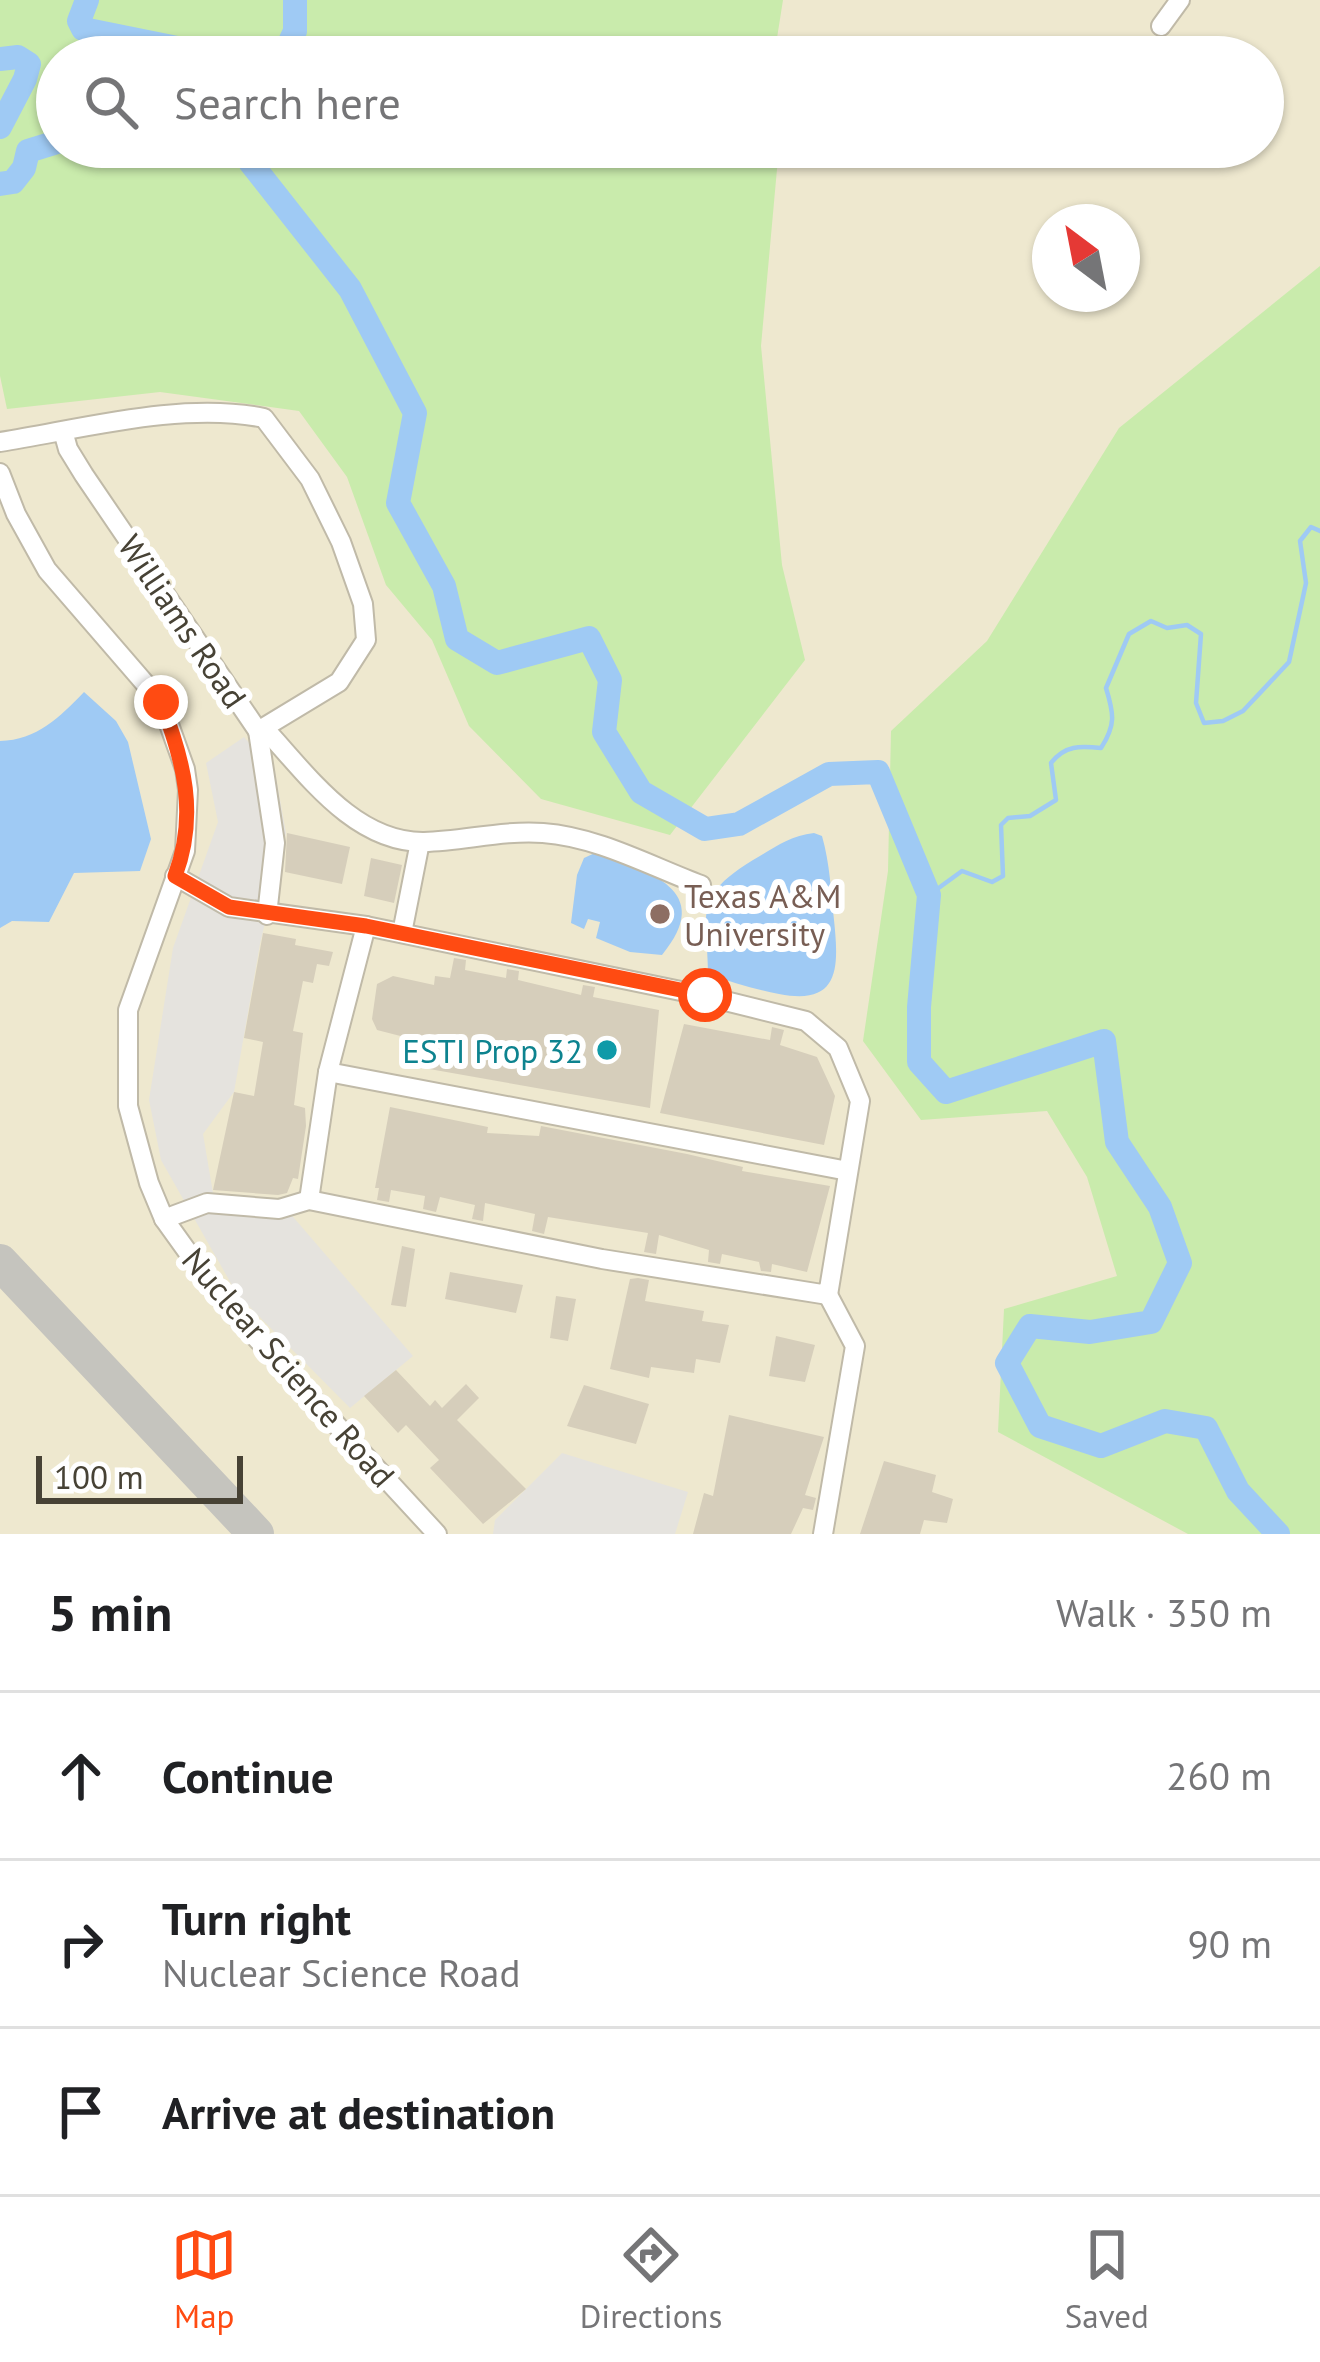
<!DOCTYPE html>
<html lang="en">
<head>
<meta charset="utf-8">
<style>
	body { margin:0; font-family:"PT Sans",sans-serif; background:#f2f2f2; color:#202124 }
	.compass { position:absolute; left:1032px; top:204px; width:108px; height:108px; border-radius:50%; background:#fff; box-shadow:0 3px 9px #0004; rotate:328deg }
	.scale { position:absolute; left:36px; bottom:30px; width:207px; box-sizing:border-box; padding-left:12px; border:6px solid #474235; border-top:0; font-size:33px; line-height:42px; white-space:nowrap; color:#474235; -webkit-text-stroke:9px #fff; paint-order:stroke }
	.stop { position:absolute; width:36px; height:36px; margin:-27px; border:9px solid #ff4b12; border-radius:50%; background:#fff }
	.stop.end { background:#ff4b12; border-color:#fff; box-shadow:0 3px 12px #0008 }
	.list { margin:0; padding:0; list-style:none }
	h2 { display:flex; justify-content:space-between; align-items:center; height:156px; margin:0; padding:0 48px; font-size:51px }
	h2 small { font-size:39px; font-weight:400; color:#757577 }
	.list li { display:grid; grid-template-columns:78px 1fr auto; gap:36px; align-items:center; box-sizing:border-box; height:168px; padding:0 48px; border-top:3px solid #e0e0e0 }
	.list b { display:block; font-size:45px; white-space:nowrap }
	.list p { margin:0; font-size:39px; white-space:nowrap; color:#757577 }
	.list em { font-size:39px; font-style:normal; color:#757577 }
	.icon { flex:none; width:66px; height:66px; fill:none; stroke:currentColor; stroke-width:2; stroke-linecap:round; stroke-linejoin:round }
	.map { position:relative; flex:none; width:1320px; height:1534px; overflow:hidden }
	.search { position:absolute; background:#fff; box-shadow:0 3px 9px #0004; left:36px; right:36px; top:36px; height:132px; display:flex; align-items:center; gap:30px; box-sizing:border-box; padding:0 42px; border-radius:66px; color:#757577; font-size:45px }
	.sheet { height:660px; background:#fff }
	nav { display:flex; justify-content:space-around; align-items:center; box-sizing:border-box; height:168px; border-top:3px solid #e0e0e0; background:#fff; font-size:33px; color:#757577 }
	nav a { display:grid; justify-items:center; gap:6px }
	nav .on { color:#ff4b12 }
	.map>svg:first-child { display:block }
	.education { fill:#eee8cf; fill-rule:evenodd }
	.green { fill:#c9ebac }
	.parking { fill:#e5e3de }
	.water { fill:#9fcaf4 }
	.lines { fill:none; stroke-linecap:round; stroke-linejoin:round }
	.stream { stroke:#9fcaf4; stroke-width:4.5 }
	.river { stroke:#9fcaf4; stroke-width:24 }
	.taxiway { stroke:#c5c4be; stroke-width:36 }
	.building { fill:#d6cebb }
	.minor-casing { stroke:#c0baa8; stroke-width:22 }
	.minor { stroke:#fff; stroke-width:18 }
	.route { stroke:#ff4b12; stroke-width:15 }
	.education-dot { fill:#8d6e63; stroke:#fff; stroke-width:4.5 }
	.culture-dot { fill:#0f9aa8; stroke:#fff; stroke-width:4.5 }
	.labels { text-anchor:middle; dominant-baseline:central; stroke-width:12; stroke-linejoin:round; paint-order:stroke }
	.street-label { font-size:33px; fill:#474235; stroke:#fff }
	.education-label { font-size:33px; fill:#785e54; stroke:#fff; text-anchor:start }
	.culture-label { font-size:33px; fill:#0d838f; stroke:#fff; text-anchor:end }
</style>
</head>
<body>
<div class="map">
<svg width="1320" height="1534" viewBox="0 0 1320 1534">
	<rect width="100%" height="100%" fill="#f4f1e6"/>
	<path class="education" d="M0,0H1320V1534H0ZM57,57H1263V147H57ZM1050,222H1122V294H1050Z"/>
	<g class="green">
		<polygon points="0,0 783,0 774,57 57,57 57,147 779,147 761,346 782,565 805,660 670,835 541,799 469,726 432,640 386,585 347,477 299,411 160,392 7,409 0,376"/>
		<polygon points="1320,266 1320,1534 1188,1534 998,1432 1004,1309 1117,1276 1087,1177 1047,1111 921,1120 863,1041 888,871 891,731 987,641 1119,428"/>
	</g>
	<g class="parking">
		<polygon points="244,737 275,772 286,833 260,944 234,1092 203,1134 213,1193 288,1211 413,1356 350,1408 237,1294 161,1160 149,1100 173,948 218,822 206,763"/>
		<polygon points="562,1453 688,1492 675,1534 493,1534 495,1520"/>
	</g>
	<g class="water">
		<path d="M84,692L116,721L128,742L151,839L140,871L74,873L49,922L12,921L0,928V741C37,740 60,717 84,692Z"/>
		<path d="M814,833L822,836C830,864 831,892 834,920C839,968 840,1006 779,994C754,989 732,983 708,973C707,912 693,897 753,860C774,848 789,836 814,833Z"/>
		<path d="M597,852C649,872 716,890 662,955L630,952L596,938L600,922L588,919L584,929L571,923L577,875L584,858Z"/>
	</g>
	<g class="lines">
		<path class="stream" d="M929,895L962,871L992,882L1003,876L1001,825L1008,818L1030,816L1056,800L1051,763C1065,745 1080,746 1101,748C1116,725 1114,714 1106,688L1129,634L1151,621L1167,628L1187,625L1201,634L1196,703L1204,723L1223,721L1243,711L1289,662L1306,583L1300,541L1311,527L1320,531"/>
		<g class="river">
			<polyline points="87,0 79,21 83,29 177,48 182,57"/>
			<polyline points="283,57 295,31 295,0"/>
			<polyline points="0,59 18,57 29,64 25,79 0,127"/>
			<polyline points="250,147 250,162 350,289 415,413 398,503 444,586 457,639 497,663 589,638 610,680 604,732 641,792 705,829 739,824 829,774 878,772 929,895 919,1007 919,1062 946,1092 1104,1041 1117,1142 1160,1207 1180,1263 1151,1322 1090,1332 1030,1326 1007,1363 1040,1426 1101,1446 1165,1421 1206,1428 1238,1491 1278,1534"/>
			<polyline points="0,184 13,182 24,168 28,151 57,142"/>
		</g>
		<polyline class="taxiway" points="0,1262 256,1534"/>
	</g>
	<g class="building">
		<polygon points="287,833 350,847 342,884 285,872"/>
		<polygon points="371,858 402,865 394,903 364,896"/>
		<polygon points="263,933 296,939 295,945 333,952 329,966 317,964 313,983 303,981 293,1031 303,1033 294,1105 305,1108 306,1126 298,1179 293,1178 287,1193 278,1195 213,1190 234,1092 254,1096 263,1042 244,1038"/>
		<polygon points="454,958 466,960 465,970 506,978 507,969 519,971 518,980 581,995 583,985 595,987 593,997 659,1010 650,1108 418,1067 420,1041 377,1030 372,1019 377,984 393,976 434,985 435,976 450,978"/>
		<polygon points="684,1024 770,1040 772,1027 784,1030 780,1045 817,1057 835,1096 824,1145 660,1113"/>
		<polygon points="390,1107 488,1127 487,1133 539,1136 541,1126 687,1154 743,1167 742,1171 830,1186 807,1272 772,1264 771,1272 761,1271 759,1262 722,1254 720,1264 708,1262 709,1250 659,1235 656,1254 644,1252 648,1233 548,1217 544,1234 532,1231 535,1214 485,1203 483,1221 472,1219 475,1205 440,1197 436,1212 423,1209 425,1196 391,1190 389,1202 377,1200 379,1188 375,1188"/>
		<polygon points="402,1246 415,1249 406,1307 391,1305"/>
		<polygon points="450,1272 523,1285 516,1313 445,1299"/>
		<polygon points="638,1278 649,1280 645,1301 704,1311 702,1321 729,1325 720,1363 696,1359 694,1373 651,1367 649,1378 610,1369 630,1279"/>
		<polygon points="556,1296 576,1299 568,1341 550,1338"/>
		<polygon points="776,1336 815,1345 805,1382 769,1376"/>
		<polygon points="396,1370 430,1406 435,1400 442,1408 466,1384 479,1398 457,1420 526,1489 483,1524 430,1468 439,1460 406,1425 398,1433 364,1396"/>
		<polygon points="584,1385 649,1404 636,1444 567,1426"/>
		<polygon points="729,1415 824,1437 805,1495 816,1498 813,1510 803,1508 791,1534 693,1534 704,1493 713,1496"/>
		<polygon points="884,1461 936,1475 932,1492 953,1499 947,1523 924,1520 920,1534 860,1534"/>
	</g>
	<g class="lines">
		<g class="minor-casing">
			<g id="minor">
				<polyline points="1161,26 1180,0"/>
				<path d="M0,442C82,429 183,401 264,418L310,479L341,542L363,604L366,640L339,682L258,731L84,475L68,449L63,431"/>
				<polyline points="0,473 16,514 47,570 161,702 185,769 188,790 185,851 128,1010 128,1106 149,1183 164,1219 225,1304 437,1534"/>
				<path d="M264,728C306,773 354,843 424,842C464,841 503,830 543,833C598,837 650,866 701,885"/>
				<polyline points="258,731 275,843 267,915"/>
				<polyline points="402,933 420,842"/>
				<polyline points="328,1072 848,1171"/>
				<polyline points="309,1200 328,1072 366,926"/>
				<polyline points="164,1219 207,1203 279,1209 309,1200 602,1259 828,1295 860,1101 838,1048 806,1021 705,996 366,926 229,907 175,876"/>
				<polyline points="823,1534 855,1346 828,1295"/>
			</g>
		</g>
		<use href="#minor" class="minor"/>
	</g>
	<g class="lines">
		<path class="route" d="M161,702C184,761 198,815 175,876L229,907L366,926L705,995"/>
	</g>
	<circle class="education-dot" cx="660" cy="914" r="12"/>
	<circle class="culture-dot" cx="607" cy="1050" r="12"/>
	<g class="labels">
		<g class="street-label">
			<text transform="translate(183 621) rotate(56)">Williams Road</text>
			<text transform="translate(289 1367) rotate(49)">Nuclear Science Road</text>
		</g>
		<g class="education-label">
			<text x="684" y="895">Texas A&amp;M<tspan x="684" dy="38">University</tspan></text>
		</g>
		<g class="culture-label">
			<text x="583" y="1050">ESTI Prop 32</text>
		</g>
	</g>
</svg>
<svg class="compass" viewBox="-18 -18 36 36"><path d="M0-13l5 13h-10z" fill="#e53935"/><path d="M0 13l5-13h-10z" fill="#757577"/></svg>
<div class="scale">100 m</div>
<div class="stop" style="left:705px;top:995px"></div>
<div class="stop end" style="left:161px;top:702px"></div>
<div class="search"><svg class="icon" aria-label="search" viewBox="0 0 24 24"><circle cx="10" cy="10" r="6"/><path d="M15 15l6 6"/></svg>Search here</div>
</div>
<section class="sheet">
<h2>5 min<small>Walk · 350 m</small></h2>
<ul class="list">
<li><svg class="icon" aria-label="ahead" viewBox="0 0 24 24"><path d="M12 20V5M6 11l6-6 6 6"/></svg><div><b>Continue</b></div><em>260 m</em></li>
<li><svg class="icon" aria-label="right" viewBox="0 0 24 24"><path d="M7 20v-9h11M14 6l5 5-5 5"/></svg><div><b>Turn right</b><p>Nuclear Science Road</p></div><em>90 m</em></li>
<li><svg class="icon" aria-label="arrive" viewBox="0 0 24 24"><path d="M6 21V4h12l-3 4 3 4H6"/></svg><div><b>Arrive at destination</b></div></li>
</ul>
</section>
<nav>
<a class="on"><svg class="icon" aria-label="map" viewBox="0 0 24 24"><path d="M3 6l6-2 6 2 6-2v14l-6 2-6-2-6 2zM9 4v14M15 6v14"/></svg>Map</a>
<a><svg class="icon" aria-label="directions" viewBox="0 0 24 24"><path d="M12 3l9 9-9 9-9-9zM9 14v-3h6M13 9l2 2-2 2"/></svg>Directions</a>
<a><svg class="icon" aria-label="saved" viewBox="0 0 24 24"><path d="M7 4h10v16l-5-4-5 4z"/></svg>Saved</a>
</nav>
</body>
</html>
